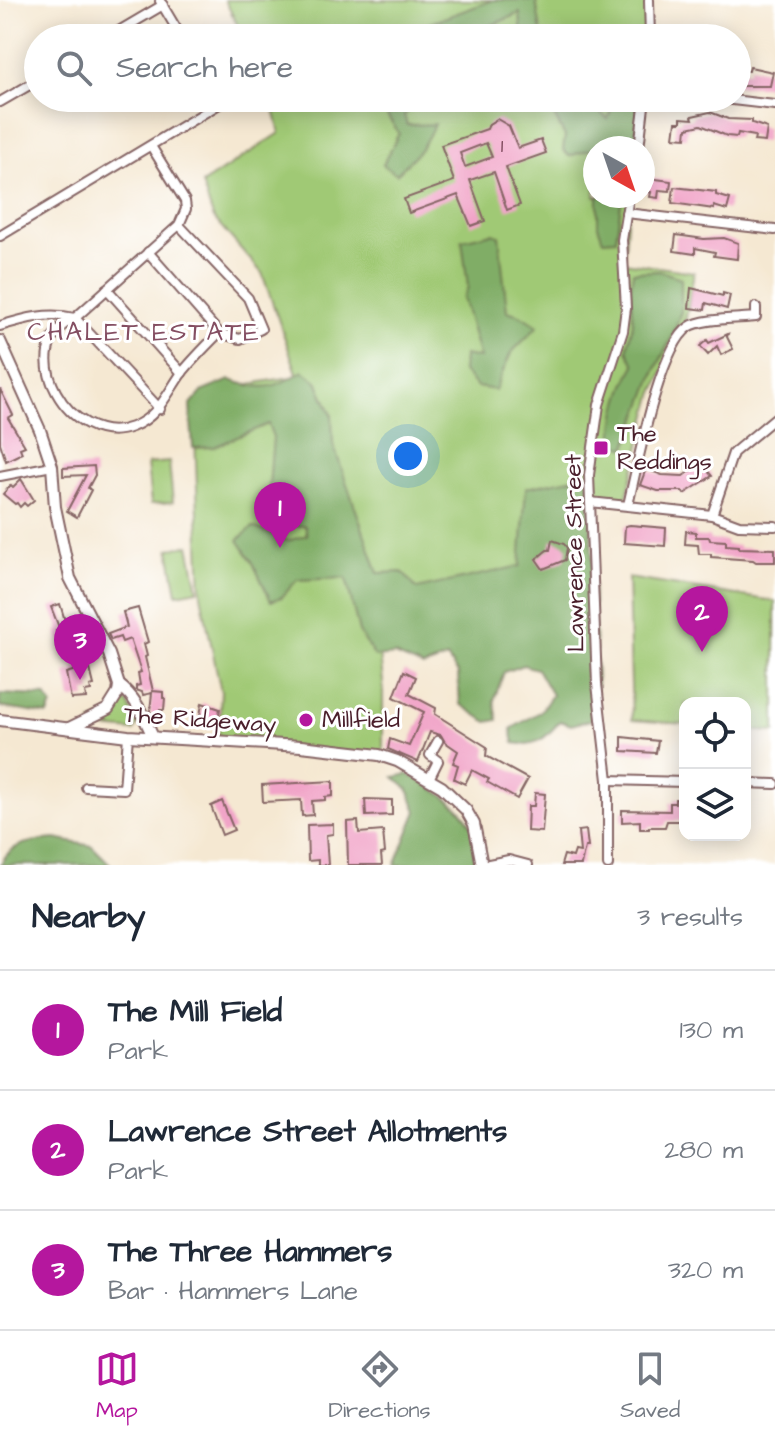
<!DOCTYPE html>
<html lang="en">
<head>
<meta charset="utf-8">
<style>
	body { margin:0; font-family:"Architects Daughter",sans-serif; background:#f6f6f7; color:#1f2937 }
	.controls { position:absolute; right:24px; bottom:24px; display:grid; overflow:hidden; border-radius:16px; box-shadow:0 4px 20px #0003 }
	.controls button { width:72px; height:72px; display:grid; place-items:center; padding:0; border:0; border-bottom:2px solid #e0e1e3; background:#fff; color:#1f2937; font:40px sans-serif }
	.compass { position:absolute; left:583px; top:136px; width:72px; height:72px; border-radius:50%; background:#fff; box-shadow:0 4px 20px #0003; rotate:140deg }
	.you { position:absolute; left:408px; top:456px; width:28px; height:28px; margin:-20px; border:6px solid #fff; border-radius:50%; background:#1a73e8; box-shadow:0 0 0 12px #1a73e833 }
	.badge { display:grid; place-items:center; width:52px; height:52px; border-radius:50%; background:#b5179e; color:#fff; font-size:26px; font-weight:700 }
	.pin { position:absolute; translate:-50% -66px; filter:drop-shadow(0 2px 4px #0008) }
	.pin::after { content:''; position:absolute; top:42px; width:28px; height:24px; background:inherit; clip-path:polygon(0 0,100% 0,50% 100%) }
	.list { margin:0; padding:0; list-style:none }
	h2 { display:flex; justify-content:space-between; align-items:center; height:104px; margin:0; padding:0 32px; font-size:34px }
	h2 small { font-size:26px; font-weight:400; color:#747a83 }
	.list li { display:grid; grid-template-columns:52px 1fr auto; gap:24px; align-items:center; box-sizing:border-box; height:120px; padding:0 32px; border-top:2px solid #e0e1e3 }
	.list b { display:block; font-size:30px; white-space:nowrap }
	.list p { margin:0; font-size:26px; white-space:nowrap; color:#747a83 }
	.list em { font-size:26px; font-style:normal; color:#747a83 }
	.icon { flex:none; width:44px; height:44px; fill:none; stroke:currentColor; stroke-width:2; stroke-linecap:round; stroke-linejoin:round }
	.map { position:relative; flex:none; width:775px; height:865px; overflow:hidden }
	.search { position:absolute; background:#fff; box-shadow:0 4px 20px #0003; left:24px; right:24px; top:24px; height:88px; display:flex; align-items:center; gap:20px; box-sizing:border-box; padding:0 28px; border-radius:44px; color:#747a83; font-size:30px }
	.sheet { height:464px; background:#fff }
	nav { display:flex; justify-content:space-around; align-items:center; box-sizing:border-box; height:112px; border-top:2px solid #e0e1e3; background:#fff; font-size:22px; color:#747a83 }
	nav a { display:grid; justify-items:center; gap:4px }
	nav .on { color:#b5179e }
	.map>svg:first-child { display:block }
	.green { fill:#a0c975; stroke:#757450; stroke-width:2 }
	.forest { fill:#80ad66; stroke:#656648; stroke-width:2 }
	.building { fill:#f1a4c8; fill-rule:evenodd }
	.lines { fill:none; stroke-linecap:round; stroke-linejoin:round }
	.minor-casing { stroke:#866565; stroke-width:12 }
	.major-casing { stroke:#866565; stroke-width:14 }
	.minor { stroke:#fff; stroke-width:8 }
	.major { stroke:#fff; stroke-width:10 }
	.poi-dot { fill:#b5179e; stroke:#fff; stroke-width:3 }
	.labels { text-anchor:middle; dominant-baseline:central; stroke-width:6; stroke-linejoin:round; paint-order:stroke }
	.number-label { font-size:20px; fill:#744052 }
	.poi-label { font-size:24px; fill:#4a1f2b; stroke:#fff; text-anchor:start }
	.street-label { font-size:24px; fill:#4a1f2b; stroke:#fff }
	.neighbourhood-label { font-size:26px; letter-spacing:2px; fill:#844e62; stroke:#fff }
</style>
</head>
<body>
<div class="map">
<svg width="775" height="865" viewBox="0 0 775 865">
	<rect width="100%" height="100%" fill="#fff"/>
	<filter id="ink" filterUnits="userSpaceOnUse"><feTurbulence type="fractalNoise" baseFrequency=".0125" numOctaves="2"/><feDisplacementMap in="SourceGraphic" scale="16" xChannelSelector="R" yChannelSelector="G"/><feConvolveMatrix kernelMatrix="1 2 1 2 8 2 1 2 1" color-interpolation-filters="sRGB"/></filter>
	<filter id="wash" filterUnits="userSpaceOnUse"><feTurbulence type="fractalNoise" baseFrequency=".006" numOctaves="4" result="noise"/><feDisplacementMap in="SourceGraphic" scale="32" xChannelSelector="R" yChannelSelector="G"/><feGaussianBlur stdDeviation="1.8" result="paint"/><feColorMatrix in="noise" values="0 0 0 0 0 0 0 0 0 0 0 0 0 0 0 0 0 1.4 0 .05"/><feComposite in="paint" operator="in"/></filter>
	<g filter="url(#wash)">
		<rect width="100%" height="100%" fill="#f5e8d2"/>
		<g class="green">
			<polygon points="225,0 649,0 647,38 244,38"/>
			<polygon points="271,98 645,98 639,148 595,148 595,196 629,196 624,262 694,272 686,318 653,395 626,500 586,496 520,566 413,598 373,589 383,682 383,758 218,741 221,692 201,595 194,408 237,386 298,376 262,273 213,217 202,184 280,133"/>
			<polygon points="169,462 173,502 151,504 147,464"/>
			<polygon points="189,545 198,590 177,594 169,549"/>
			<polygon points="628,578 775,601 775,732 745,730 745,703 685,703 685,724 632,720"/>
			<polygon points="121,697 128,704 138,723 134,731 92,727 91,723 109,714"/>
		</g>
		<g class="forest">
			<polygon points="493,0 536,0 542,38 522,38 520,13 478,31 475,38 403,38 414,29"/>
			<polygon points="380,98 415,98 419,103 404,115 407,125 435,124 421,149 397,174 383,165 399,133 384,111"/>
			<polygon points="510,98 583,98 608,119 616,98 640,98 634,148 595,148 569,156 563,150 565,136 551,110 515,112"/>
			<polygon points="598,196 622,196 616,239 603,240 598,226"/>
			<polygon points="492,233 499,235 507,311 520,315 538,326 511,353 495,390 477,387 463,372 464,355 480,358 463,298 468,287 462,240"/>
			<path d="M660,271L681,278V311L673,335L655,371L626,448L613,443C614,414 620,390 635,365L627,350L633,323L630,290L633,272Z"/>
			<path d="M303,371L317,381L332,415L333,444L378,573L402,572L417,589L520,566L526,488L589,475L597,684L591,720L571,725L560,721C546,738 537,747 514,743L511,729L540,712L552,695L537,669L523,665L504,672L494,700L498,720L487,722L460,704L458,674L447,658L423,667L395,655L375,657L359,632L346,578L297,580L282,597L271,601L252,561L238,540L253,527L288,541L307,535L305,526L278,525L267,511L273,437L268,424L214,447L193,448L190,406L203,391L230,380C263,391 274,389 303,371Z"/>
			<polygon points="0,694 45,696 52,705 48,715 0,707"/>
			<path d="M408,774C430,787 461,802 472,827C476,837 474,854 475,865H395L417,811L408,789L394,777Z"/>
			<path d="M55,839L92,846L111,865H0C11,842 32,841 55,839Z"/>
		</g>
		<g id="blocks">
			<g class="building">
				<polygon points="750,67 773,72 770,86 737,86 737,70 749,71"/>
				<polygon points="710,112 728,119 752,120 752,123 767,128 765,142 754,141 755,136 738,133 737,137 727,136 701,125 687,128 686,138 674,137 676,122 681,122 681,118 693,119 692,116"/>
				<path d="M497,119L509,126L518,148L541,140L546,153L506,167L520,205L507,210L494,172L470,180L485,221L471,226L458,195L409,213L404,199L454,181L441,145L487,129L489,124ZM486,143L492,157L465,167L460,153Z"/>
				<polygon points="648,178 671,181 670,191 659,190 658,198 650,197 651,192 646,192"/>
				<polygon points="674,187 716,192 716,195 730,199 727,210 714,206 714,209 672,203"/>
				<polygon points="676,235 704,239 724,238 738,243 737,259 714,256 715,252 695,248 695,254 674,251"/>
				<polygon points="691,288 723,296 723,293 730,295 727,309 706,303 705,310 689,308"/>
				<polygon points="728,334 727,337 733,349 721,355 717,346 708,355 700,346 707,340 709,343"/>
				<polygon points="0,389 13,415 8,418 25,446 20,448 22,453 6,461 0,443"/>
				<polygon points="701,463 712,476 684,494 682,491 658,491 640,485 646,469 662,475 683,476"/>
				<polygon points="94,466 95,475 88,488 91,490 77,517 67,511 86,475 63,476 63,468"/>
				<polygon points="21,479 34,500 27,506 24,503 20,507 17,503 15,504 3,494 11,485 13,487"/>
				<polygon points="630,525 666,528 665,546 624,543 625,526"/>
				<polygon points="686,531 696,532 696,537 709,537 710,540 726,541 726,545 739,546 739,548 775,549 775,562 756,562 753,560 711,557 711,554 699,554 698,545 685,544"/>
				<polygon points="552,540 564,544 567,548 565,560 543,569 536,559 547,550 550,550"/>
				<polygon points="60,604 72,644 63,648 56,631 60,630 51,607"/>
				<polygon points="138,608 148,642 144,644 147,656 145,657 153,691 163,692 163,698 165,698 164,710 160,710 159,716 152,715 150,711 152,693 143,695 142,692 136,690 136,686 140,685 138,673 141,672 130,639 122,642 120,637 111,640 108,634 127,627 123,612"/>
				<polygon points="85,664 90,669 94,685 90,686 91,691 85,692 86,698 71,699 66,673 73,671 75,666"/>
				<polygon points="404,671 416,677 409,694 436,708 435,714 487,747 486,756 528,779 517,799 487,782 489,779 472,770 465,784 454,779 458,765 453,763 458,751 445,742 441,735 430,732 418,762 388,749 390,739 409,746 424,712 394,697"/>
				<polygon points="202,703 220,709 216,726 199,723"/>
				<polygon points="622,737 658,741 656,753 622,751"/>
				<polygon points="333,781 333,796 325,797 325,800 312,801 313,815 302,816 301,800 263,802 262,785"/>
				<polygon points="535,793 545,794 542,832 527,831 528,806 534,806"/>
				<polygon points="365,799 392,800 392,815 366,816"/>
				<polygon points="675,799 685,800 685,821 667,821 665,827 649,827 649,829 640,829 640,821 622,822 622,810 670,811 670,803 675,803"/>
				<polygon points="222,801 234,830 222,835 211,806"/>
				<polygon points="358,821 359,833 383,831 385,853 381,854 382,865 348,865 347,822"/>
				<polygon points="333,824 333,834 326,835 328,865 318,865 318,860 308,861 307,825"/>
				<polygon points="586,830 588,847 585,847 581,865 561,865 564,855 573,857 575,851 580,852 578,831"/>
			</g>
		</g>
	</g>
	<g filter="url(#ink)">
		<use href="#blocks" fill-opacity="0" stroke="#866565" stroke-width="2"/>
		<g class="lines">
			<g class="minor-casing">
				<g id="minor">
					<polyline points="649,0 650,38"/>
					<polyline points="160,1 182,38"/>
					<polyline points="107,38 163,5"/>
					<polyline points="715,98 775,105"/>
					<polyline points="0,102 38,80"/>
					<path d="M151,146L185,201L186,209L179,225L75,318C11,347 70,451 132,427C158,417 167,394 181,374C192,360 206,346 219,333"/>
					<polyline points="639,148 645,98"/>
					<polyline points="626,213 775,230"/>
					<polyline points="0,236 229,98"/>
					<polyline points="148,252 219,333 240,339 261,329 248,298 179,225"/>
					<polyline points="107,289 182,373"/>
					<path d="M0,326C26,318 48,312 75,318L160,409"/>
					<polyline points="0,476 52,466"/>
					<polyline points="590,502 712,515 733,453 775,418"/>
					<path d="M628,505C637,468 659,347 689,327C702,318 740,319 756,317V307"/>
					<polyline points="712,515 739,525 775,526"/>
					<polyline points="429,779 438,761 430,755 438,741"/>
					<polyline points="608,780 685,782"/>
					<polyline points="745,783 775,784"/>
					<polyline points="86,787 124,789 128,736"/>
					<polyline points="484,865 509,860 528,865"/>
					<polyline points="608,865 608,780 597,684 589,475 599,405 623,331 626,308 622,240 629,196"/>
				</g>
			</g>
			<g class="major-casing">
				<g id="major">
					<polyline points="0,341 40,430 52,466 55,507 70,578 109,654 119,685 118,693 108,709 69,728"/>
					<path d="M119,685C137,698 144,718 153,737"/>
					<polyline points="0,720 128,736 301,746 379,755 397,761 442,787 466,810 474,824 482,865"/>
				</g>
			</g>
			<use href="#minor" class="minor"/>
			<use href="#major" class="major"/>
		</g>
	</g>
	<g class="poi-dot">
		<rect x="593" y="440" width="16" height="16" rx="4"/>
		<circle cx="306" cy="720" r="8"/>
	</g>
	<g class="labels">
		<g class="number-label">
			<text x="502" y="146">1</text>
		</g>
		<g class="poi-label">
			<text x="617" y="434">The<tspan x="617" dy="28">Reddings</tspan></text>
			<text x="322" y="720">Millfield</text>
		</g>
		<g class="street-label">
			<text transform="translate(575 553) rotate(-91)">Lawrence Street</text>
			<text transform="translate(200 720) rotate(4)">The Ridgeway</text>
		</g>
		<g class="neighbourhood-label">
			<text x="144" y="332">CHALET ESTATE</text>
		</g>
	</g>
</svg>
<div class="controls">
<button><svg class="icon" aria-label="locate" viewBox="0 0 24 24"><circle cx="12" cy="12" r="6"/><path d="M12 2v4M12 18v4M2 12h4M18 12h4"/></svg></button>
<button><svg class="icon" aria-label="layers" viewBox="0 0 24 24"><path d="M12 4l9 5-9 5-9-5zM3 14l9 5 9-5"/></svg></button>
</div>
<svg class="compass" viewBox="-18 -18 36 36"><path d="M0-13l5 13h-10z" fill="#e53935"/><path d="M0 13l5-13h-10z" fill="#747a83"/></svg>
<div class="you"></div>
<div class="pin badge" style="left:280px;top:548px">1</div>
<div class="pin badge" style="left:702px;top:652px">2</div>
<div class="pin badge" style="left:80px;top:680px">3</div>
<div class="search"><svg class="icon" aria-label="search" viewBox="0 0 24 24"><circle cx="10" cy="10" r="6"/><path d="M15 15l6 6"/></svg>Search here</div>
</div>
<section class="sheet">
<h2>Nearby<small>3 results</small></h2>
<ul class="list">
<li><span class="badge">1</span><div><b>The Mill Field</b><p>Park</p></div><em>130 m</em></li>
<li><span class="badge">2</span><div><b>Lawrence Street Allotments</b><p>Park</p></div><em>280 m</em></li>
<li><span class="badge">3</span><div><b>The Three Hammers</b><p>Bar · Hammers Lane</p></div><em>320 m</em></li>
</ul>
</section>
<nav>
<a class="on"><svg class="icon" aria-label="map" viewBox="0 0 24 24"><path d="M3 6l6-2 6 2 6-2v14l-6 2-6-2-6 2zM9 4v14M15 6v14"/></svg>Map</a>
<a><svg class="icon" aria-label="directions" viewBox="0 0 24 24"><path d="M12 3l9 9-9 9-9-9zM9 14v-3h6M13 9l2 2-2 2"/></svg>Directions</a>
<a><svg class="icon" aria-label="saved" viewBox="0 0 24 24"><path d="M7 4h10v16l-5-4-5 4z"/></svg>Saved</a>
</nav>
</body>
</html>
